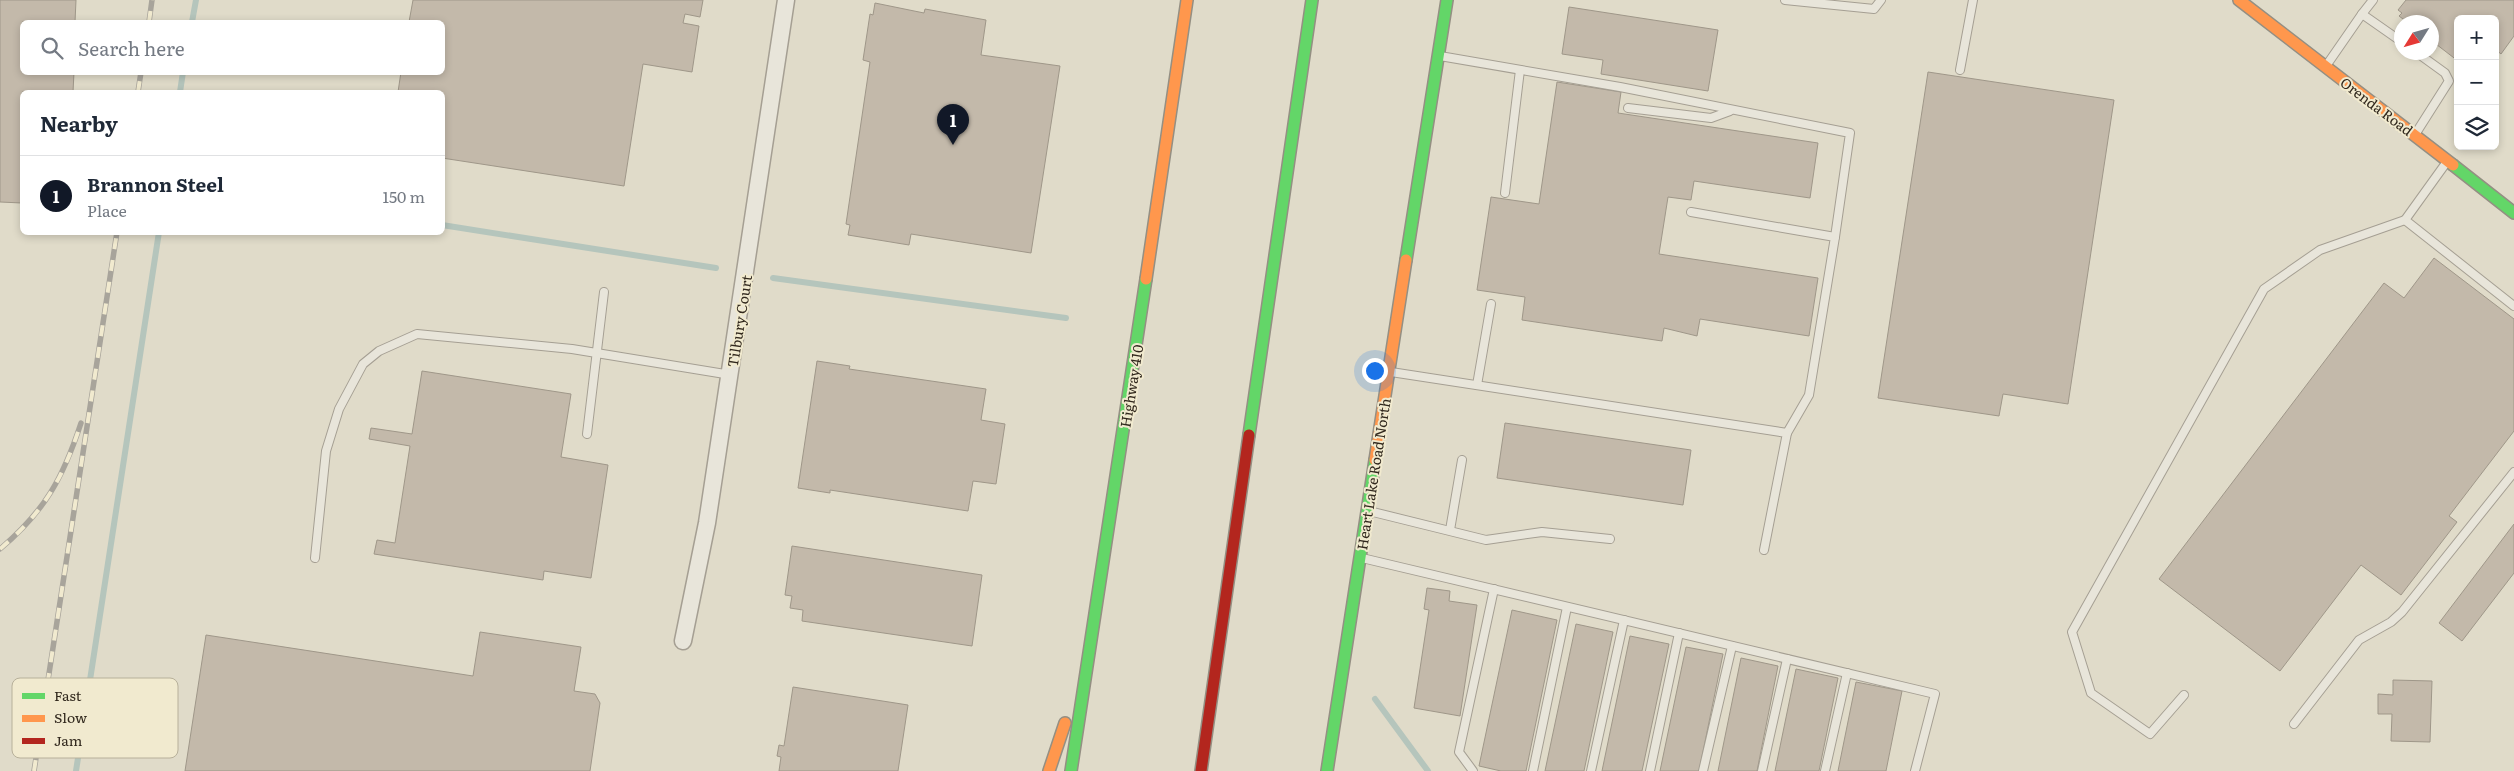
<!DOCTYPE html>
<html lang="en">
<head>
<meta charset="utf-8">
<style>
	body { margin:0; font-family:Literata,serif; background:#f6f6f7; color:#1f2937 }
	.controls { position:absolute; right:15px; top:15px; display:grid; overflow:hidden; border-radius:8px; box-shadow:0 2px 8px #0003 }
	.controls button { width:45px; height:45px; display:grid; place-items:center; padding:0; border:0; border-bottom:1px solid #e0e1e3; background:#fff; color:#1f2937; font:25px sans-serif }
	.compass { position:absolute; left:2394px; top:15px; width:45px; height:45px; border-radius:50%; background:#fff; box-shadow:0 2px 8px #0003; rotate:233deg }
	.you { position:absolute; left:1374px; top:370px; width:18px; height:18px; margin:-12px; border:4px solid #fff; border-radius:50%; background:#1a73e8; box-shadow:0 0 0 8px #1a73e833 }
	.badge { display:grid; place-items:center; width:32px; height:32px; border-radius:50%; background:#111827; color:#fff; font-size:16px; font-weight:700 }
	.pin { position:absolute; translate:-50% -41px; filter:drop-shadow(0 1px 2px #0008) }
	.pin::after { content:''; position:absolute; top:26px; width:18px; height:15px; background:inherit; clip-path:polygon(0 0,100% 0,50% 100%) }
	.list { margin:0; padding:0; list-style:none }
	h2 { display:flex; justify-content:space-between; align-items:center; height:65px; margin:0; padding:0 20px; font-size:21px }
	h2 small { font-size:16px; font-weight:400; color:#747a83 }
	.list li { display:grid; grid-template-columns:32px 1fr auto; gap:15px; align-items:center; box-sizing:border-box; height:80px; padding:0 20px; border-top:1px solid #e0e1e3 }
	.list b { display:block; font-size:19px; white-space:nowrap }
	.list p { margin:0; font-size:16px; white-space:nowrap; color:#747a83 }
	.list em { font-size:16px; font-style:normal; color:#747a83 }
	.icon { flex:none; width:28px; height:28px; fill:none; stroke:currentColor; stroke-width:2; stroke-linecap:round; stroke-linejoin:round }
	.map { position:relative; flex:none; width:2514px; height:771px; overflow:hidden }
	.search { position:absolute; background:#fff; box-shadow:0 2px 8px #0003; left:20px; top:20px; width:425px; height:55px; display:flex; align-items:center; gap:12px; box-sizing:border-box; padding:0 18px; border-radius:8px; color:#747a83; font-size:19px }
	.panel { position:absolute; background:#fff; box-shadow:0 2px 8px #0003; left:20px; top:90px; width:425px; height:145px; border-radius:8px }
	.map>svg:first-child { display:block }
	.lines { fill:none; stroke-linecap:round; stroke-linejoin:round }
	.stream { stroke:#b5c5bc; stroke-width:6 }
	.building { fill:#c3b9aa; stroke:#9f9789 }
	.lane-casing { stroke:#a59f93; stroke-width:10 }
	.street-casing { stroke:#a59f93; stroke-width:19 }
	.fast-casing { stroke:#948f83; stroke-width:14 }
	.slow-casing { stroke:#948f83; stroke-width:14 }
	.jam-casing { stroke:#948f83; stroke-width:14 }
	.lane { stroke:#e8e5da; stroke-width:8 }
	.street { stroke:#e8e5da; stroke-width:16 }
	.fast { stroke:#63d668; stroke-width:11 }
	.slow { stroke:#ff974d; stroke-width:11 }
	.jam { stroke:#b3261e; stroke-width:11 }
	.rail-casing { stroke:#a8a49b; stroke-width:5.5 }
	.rail { stroke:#f1eacf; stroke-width:4; stroke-dasharray:11; stroke-linecap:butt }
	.labels { text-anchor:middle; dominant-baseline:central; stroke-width:4; stroke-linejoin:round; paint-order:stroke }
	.street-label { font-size:14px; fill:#31281d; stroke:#f1eacf }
	.key { fill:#f1eacf; stroke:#b7b09a; stroke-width:1 }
	.key-label { font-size:14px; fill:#31281d }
</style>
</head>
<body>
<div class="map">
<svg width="2514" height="771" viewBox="0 0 2514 771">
	<rect width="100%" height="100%" fill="#e0dbc9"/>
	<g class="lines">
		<g class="stream">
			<polyline points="192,22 196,0"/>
			<polyline points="180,92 183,72"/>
			<polyline points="442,225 716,268"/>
			<polyline points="773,278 1066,318"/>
			<polyline points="1375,699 1428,771"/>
			<polyline points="76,771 159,232"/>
		</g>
	</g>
	<g class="building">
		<polygon points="0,0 76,0 75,22 22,22 22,72 74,72 73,92 22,92 22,203 0,202"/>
		<polygon points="413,0 703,0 700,17 685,14 683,23 699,26 692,72 643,64 624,186 442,158 442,92 398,92 401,72 442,72 442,22 409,22"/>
		<polygon points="2406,0 2514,0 2514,36 2501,54 2495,49 2495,19 2458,19 2458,61 2432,41 2432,22 2407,22 2399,16 2402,13 2398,10"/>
		<polygon points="875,3 924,13 925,9 986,20 981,55 1060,66 1031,253 911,234 909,245 848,235 850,225 846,224 870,62 863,60 870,14 873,15"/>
		<polygon points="1569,7 1718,30 1708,91 1601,74 1603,60 1562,54"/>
		<polygon points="1928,72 2114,100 2068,404 2003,394 1999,416 1878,398"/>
		<polygon points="1557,82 1621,92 1618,113 1818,143 1810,198 1694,181 1691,200 1668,197 1659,254 1818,278 1809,336 1700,319 1697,336 1664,328 1662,341 1522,320 1525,297 1477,290 1491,197 1539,204"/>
		<polygon points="2434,258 2514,319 2514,431 2449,516 2457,522 2401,595 2361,565 2280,671 2159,579 2384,283 2404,298"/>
		<polygon points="817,361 850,366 849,369 986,389 981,420 1005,424 996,484 973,481 968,511 830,490 830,493 798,488"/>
		<polygon points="422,371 571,394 561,457 608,465 591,578 544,571 543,580 374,554 377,540 395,543 410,446 369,439 371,428 412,434"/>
		<polygon points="1505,423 1691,450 1683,505 1497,478"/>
		<polygon points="2514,524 2514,573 2462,641 2439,623"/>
		<polygon points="792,546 982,575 972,646 802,621 803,610 790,608 792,596 785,595"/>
		<polygon points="1427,588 1450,591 1449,601 1477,605 1460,716 1414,708 1429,610 1424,609"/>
		<polygon points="1512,610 1557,620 1526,771 1501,771 1479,766"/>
		<polygon points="1576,624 1613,632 1584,771 1545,771"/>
		<polygon points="480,632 581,647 574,691 595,694 600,703 590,771 185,771 206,635 473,676"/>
		<polygon points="1630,636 1669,644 1642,771 1602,771"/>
		<polygon points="1686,647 1723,654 1699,771 1660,771"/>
		<polygon points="1741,658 1778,666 1757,771 1718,771"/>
		<polygon points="1796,669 1838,678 1819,771 1775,771"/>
		<polygon points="2393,680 2432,681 2430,742 2391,741 2392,714 2378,714 2378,694 2393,695"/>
		<polygon points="1856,682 1902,691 1886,771 1838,771"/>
		<polygon points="793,687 908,705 898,771 779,771 781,757 777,756 779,745 784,746"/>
	</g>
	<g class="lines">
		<g class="lane-casing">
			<g id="lane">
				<polyline points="1785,0 1874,9 1881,0"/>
				<polyline points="2362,14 2373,0"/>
				<polyline points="1440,56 1620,87 1850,133 1835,237"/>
				<polyline points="2326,66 2362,14 2402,42"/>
				<polyline points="1960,70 1973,0"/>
				<polyline points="1628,108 1711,118 1730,111"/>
				<polyline points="2416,133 2449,81 2445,73 2416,52"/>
				<polyline points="2446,163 2405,220 2514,306"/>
				<polyline points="1505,193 1520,70"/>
				<polyline points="1691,212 1835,237 1809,395 1787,433"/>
				<polyline points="1391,372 1787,433 1764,550"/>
				<polyline points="1477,385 1491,304"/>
				<polyline points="587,434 604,292"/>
				<polyline points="1369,511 1486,540 1542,532 1610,539"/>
				<polyline points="1450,530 1462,460"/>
				<polyline points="315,558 326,451 339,409 363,364 379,351 417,334 572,349 731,375"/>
				<polyline points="1362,558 1935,694 1915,771"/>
				<polyline points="2184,695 2150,734 2091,693 2072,632 2264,289 2320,250 2405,220"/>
				<polyline points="2294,724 2359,640 2391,622 2402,612 2514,472"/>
				<polyline points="1473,771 1459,752 1494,589"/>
				<polyline points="1533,771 1567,607"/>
				<polyline points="1591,771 1624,620"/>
				<polyline points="1650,771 1679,633"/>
				<polyline points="1703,771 1732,646"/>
				<polyline points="1762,771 1787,659"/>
				<polyline points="1825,771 1847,673"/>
			</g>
		</g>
		<g class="street-casing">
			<polyline id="street" points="683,641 707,523 786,0"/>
		</g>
		<g class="fast-casing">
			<g id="fast">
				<polyline points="2453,165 2514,213"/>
				<polyline points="1406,260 1447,0"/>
				<polyline points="1249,435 1312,0"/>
				<polyline points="1071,771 1146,279"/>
				<polyline points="1327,771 1375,460"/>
			</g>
		</g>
		<g class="slow-casing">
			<g id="slow">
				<polyline points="2239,0 2453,165"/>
				<polyline points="1146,279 1187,0"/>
				<polyline points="1375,460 1406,260"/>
				<polyline points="1049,771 1065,723"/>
			</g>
		</g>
		<g class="jam-casing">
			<polyline id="jam" points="1201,771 1249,435"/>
		</g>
		<use href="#lane" class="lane"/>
		<use href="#street" class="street"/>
		<use href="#fast" class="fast"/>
		<use href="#slow" class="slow"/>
		<use href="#jam" class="jam"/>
		<g class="rail-casing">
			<g id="rail">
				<polyline points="149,22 152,0"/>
				<polyline points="138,92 141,72"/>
				<path d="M0,549C45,511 63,478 81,423"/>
				<polyline points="34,771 117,232"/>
			</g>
		</g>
		<use href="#rail" class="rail"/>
	</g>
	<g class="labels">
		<g class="street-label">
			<text transform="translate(2377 106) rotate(37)">Orenda Road</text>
			<text transform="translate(739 321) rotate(-81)">Tilbury Court</text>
			<text transform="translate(1131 386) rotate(-81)">Highway 410</text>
			<text transform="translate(1373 474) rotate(-81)">Heart Lake Road North</text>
		</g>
	</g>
	<rect x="12" y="678" width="166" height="80" rx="8" class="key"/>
	<rect x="22" y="693" width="23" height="6" fill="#63d668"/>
	<rect x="22" y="715" width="23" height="7" fill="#ff974d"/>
	<rect x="22" y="738" width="23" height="6" fill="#b3261e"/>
	<g class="key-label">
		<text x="54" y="701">Fast</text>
		<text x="54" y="723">Slow</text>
		<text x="54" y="746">Jam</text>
	</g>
</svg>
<div class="controls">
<button>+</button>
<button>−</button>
<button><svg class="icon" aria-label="layers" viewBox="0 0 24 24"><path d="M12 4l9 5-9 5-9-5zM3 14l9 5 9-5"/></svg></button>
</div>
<svg class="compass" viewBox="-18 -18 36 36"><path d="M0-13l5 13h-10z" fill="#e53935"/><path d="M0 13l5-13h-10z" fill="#747a83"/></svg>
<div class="you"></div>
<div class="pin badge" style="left:953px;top:145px">1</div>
<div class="search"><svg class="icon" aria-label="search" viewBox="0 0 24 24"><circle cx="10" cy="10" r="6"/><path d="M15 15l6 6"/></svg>Search here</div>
<section class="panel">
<h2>Nearby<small></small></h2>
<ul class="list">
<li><span class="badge">1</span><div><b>Brannon Steel</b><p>Place</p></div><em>150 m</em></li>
</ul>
</section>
</div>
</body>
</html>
